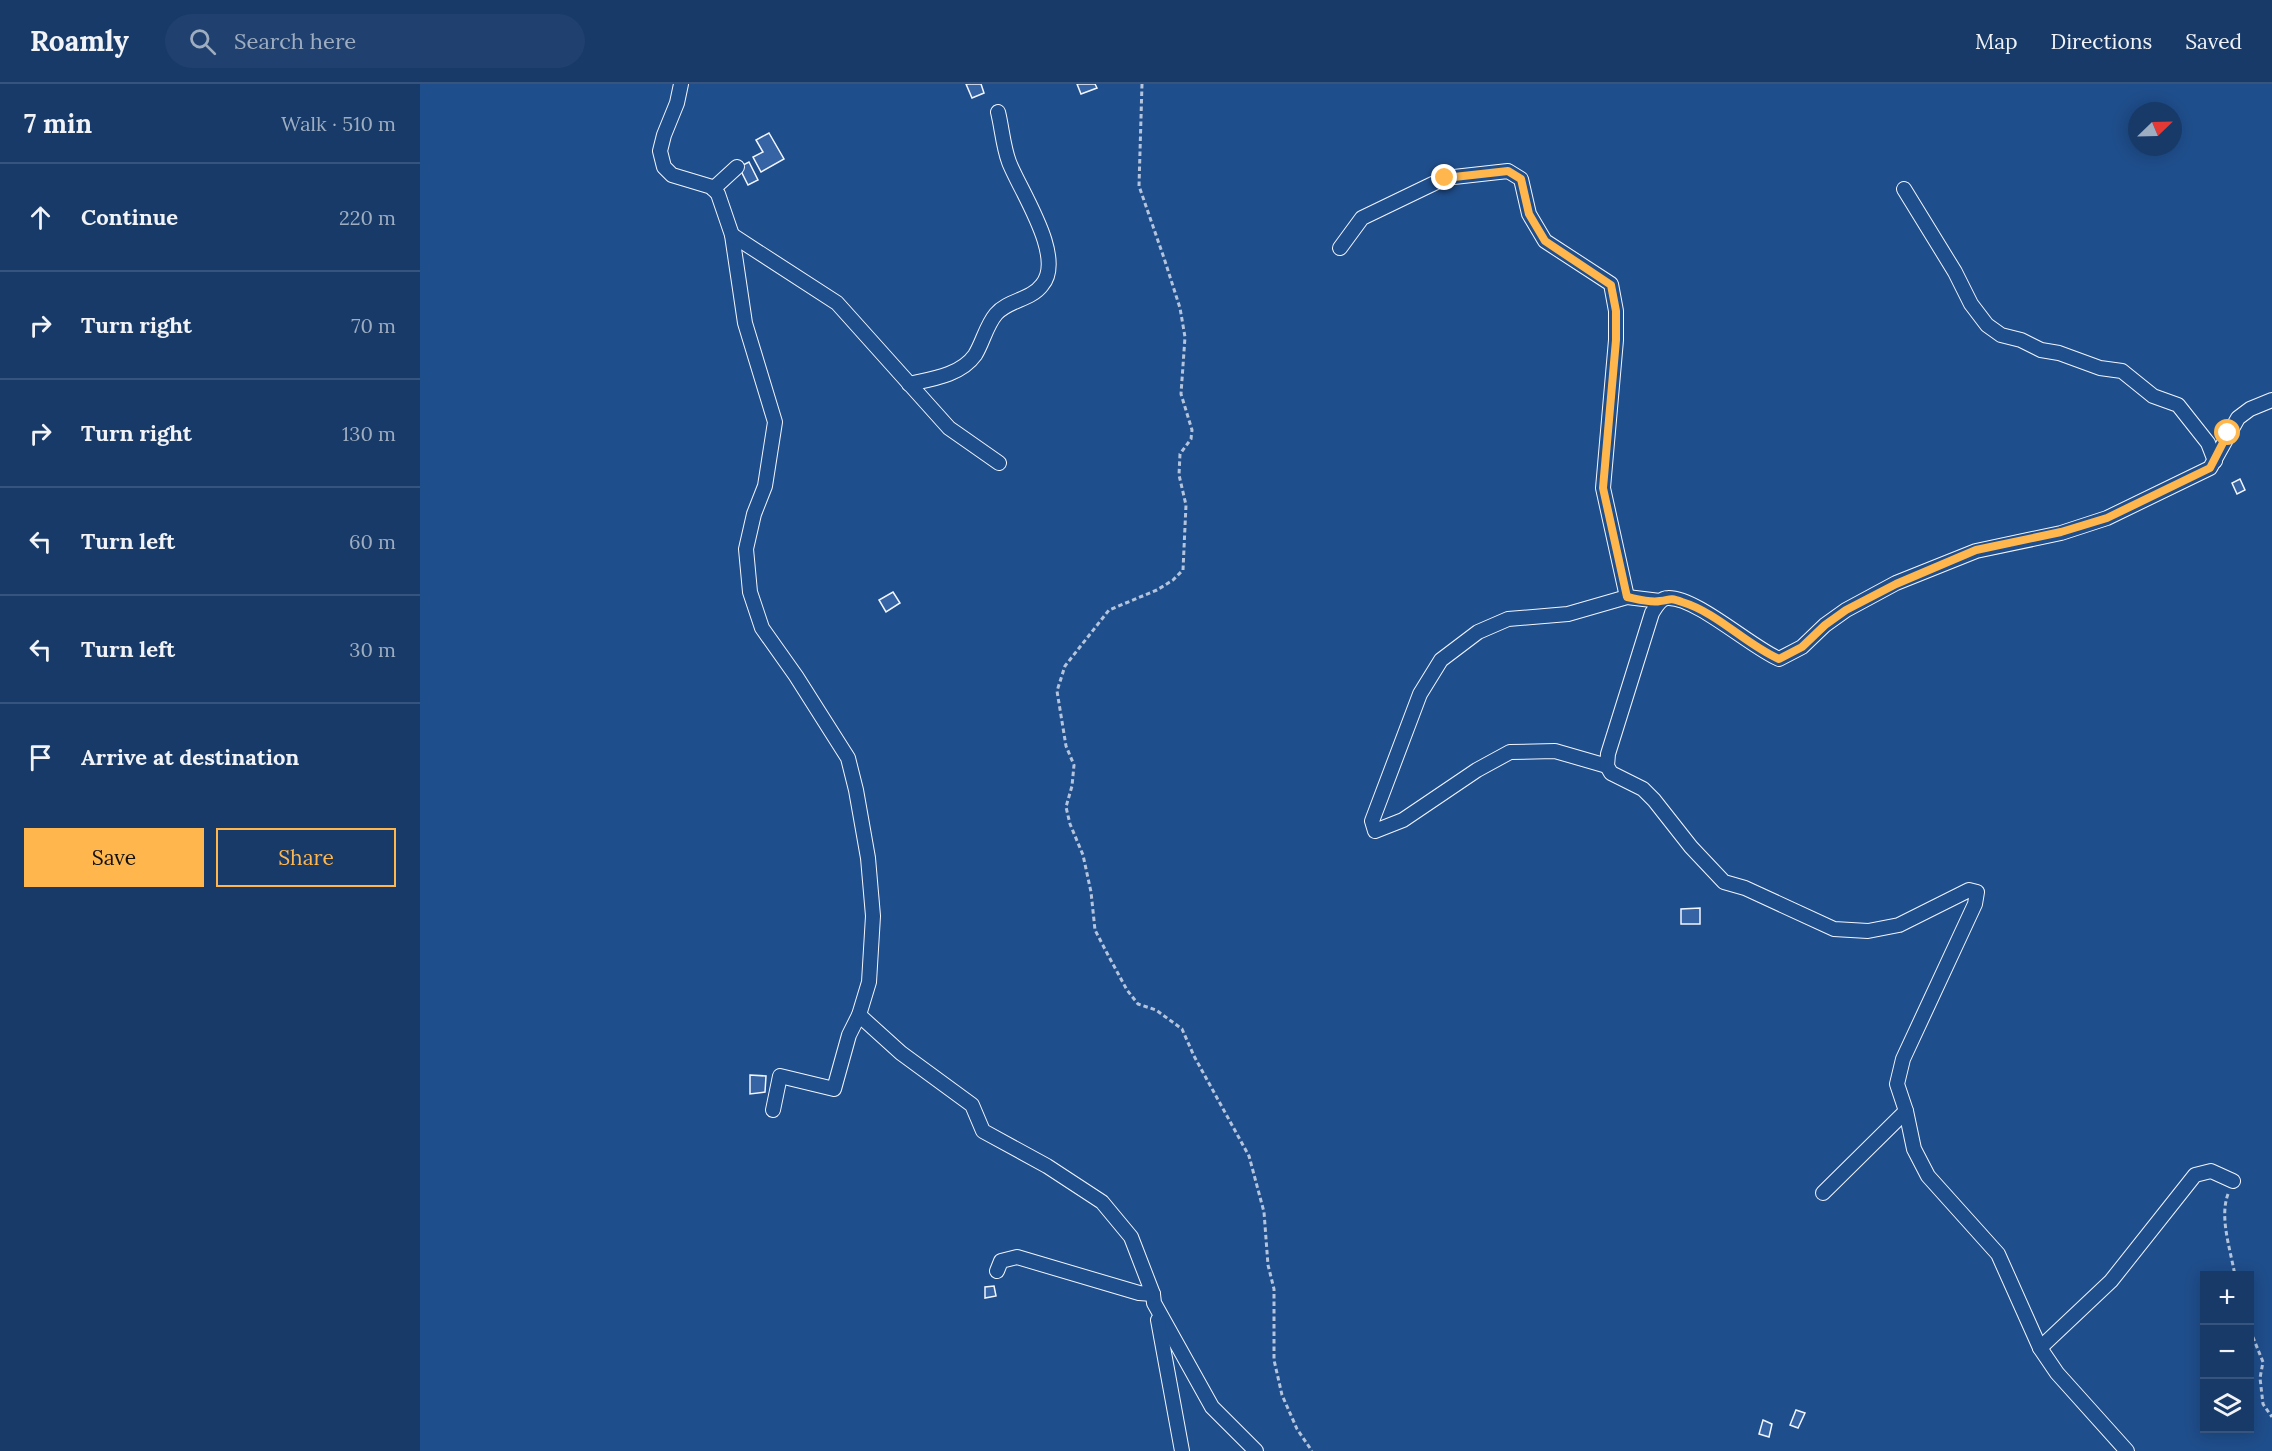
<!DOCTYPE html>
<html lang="en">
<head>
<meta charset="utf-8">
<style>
	body { margin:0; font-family:Lora,serif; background:#20416f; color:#f1f3f6 }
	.controls { position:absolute; right:18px; bottom:18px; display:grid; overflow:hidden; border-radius:0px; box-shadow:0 3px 15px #0003 }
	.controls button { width:54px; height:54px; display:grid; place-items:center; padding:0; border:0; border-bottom:2px solid #36547d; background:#173a69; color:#f1f3f6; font:30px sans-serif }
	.compass { position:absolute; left:1708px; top:18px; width:54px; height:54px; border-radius:50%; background:#173a69; box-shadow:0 3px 15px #0003; rotate:67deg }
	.stop { position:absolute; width:18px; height:18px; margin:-14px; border:4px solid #ffb74d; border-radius:50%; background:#fff }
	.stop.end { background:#ffb74d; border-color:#fff; box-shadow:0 2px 6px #0008 }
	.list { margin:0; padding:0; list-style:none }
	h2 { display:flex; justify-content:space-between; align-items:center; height:78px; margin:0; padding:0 24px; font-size:26px }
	h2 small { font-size:20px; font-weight:400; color:#9eadc0 }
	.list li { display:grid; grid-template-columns:39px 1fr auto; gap:18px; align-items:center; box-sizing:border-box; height:108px; padding:0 24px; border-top:2px solid #36547d }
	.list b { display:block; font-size:22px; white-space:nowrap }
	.list em { font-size:20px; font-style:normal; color:#9eadc0 }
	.actions { display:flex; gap:12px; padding:18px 24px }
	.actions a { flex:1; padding:14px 0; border:2px solid #ffb74d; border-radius:0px; text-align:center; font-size:21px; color:#ffb74d }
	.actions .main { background:#ffb74d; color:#111 }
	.icon { flex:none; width:33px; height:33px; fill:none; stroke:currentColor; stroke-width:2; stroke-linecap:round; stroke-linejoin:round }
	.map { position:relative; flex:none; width:1852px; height:1367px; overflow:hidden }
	header { display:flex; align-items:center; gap:36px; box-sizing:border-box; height:84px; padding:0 30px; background:#173a69; border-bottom:2px solid #36547d }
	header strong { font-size:28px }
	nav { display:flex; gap:33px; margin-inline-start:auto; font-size:21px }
	.search { width:420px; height:54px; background:#20416f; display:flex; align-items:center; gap:15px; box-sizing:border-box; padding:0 21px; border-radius:33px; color:#9eadc0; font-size:22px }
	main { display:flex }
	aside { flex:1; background:#173a69 }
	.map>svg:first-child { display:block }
	.building { fill:#3563a3; stroke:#f2f6ff; stroke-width:1.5 }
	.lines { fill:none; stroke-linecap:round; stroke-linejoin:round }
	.minor-casing { stroke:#f2f6ff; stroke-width:16 }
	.path { stroke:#b3c4dc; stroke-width:3; stroke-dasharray:4.5 3; stroke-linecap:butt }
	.minor { stroke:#1f4e8c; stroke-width:14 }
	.route { stroke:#ffb74d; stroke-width:8 }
</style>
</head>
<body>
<header>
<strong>Roamly</strong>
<div class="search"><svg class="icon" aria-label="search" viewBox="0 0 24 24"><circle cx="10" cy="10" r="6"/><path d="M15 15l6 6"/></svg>Search here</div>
<nav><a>Map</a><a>Directions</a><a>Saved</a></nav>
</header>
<main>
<aside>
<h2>7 min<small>Walk · 510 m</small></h2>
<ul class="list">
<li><svg class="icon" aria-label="ahead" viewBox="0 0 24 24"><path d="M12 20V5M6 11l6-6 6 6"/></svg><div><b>Continue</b></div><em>220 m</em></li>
<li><svg class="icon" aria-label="right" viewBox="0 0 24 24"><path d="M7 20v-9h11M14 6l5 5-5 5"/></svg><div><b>Turn right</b></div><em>70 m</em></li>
<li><svg class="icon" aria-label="right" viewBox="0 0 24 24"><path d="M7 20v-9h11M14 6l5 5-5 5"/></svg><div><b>Turn right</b></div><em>130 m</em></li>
<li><svg class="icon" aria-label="left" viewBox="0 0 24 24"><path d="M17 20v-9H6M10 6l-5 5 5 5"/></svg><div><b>Turn left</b></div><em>60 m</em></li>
<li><svg class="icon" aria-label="left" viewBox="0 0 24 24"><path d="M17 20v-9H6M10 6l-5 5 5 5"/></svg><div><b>Turn left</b></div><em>30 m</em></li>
<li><svg class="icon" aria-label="arrive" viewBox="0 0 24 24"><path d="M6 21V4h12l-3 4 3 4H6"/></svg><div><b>Arrive at destination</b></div></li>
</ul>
<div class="actions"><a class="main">Save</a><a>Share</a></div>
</aside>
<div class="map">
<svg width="1852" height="1367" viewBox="0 0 1852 1367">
	<rect width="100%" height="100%" fill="#1f4e8c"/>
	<g class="building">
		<polygon points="546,0 561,0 564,9 552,14"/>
		<polygon points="657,0 675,0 677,4 661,10"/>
		<polygon points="349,49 364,75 341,88 333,73 343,68 336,56"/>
		<polygon points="329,78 338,96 328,101 319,83"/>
		<polygon points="1820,395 1825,406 1817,410 1812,399"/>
		<polygon points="473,508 480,519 466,528 459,516"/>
		<polygon points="1280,824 1280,840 1261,840 1261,825"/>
		<polygon points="330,991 346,992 345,1008 330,1010"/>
		<polygon points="574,1202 576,1212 565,1214 565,1203"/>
		<polygon points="1376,1326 1385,1329 1378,1344 1370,1341"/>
		<polygon points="1343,1336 1352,1340 1349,1353 1339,1350"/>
	</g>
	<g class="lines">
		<g class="minor-casing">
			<g id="minor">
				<polyline points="261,0 257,19 244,51 240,67 244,83 252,91 292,103 298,110 312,151 325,239 355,338 345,402 334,430 326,465 330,508 342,544 376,592 428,674 436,706 448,774 453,832 449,898 439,931 429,951 414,1005 360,992 353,1026"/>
				<polyline points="293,105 317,83"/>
				<polyline points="1484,105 1535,188 1551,220 1567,241 1581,251 1601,256 1621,266 1639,269 1680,284 1702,287 1733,312 1758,321 1788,359 1795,377"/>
				<polyline points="312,151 417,219 529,344 579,379"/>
				<polyline points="920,164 942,134 1025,94 1088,87 1101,95 1109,130 1125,157 1191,200 1196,227 1196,256 1183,404 1207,513"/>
				<path d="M489,300C512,295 541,291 555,271C563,258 566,242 576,230C588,216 611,216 622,201C646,173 599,105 589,78C583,62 582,44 578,28"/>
				<polyline points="1187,682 1135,667 1090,668 1057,686 983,736 955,747 952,737 1000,610 1021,576 1058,548 1088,535 1148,530 1207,513 1240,517"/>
				<polyline points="439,931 481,969 552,1021 563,1047 627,1082 682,1118 711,1153 733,1210 734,1219 792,1323 836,1367"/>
				<polyline points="1403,1109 1486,1027"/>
				<polyline points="577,1187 581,1177 597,1173 719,1209 733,1210"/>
				<polyline points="738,1236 762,1367"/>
				<polyline points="1620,1264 1691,1197 1775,1091 1791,1087 1813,1097"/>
				<path d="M1707,1367L1637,1289L1620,1264L1578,1170L1508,1092L1494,1065L1486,1027L1477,1000L1483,975L1555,820L1557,808L1549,806L1479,841L1448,847L1414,845L1325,804L1304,798L1271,763L1234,716L1223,705L1191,689L1187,682L1188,670L1232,529C1236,523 1240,514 1248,514C1276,513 1331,563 1359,575L1382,563L1405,541L1426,526L1476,499L1556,467L1641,449L1687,434L1790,384L1818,334L1830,325L1852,316"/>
			</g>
		</g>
		<g class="path">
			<polyline points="722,0 719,102 744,174 760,224 765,253 761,310 772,346 771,355 760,370 759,391 766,421 763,486 753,496 737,506 689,526 645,582 637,607 646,662 654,681 652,702 646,723 650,740 663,771 671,808 675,846 688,871 707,906 718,920 736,926 762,945 774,972 829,1072 844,1128 848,1181 854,1205 854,1276 862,1311 877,1345 892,1367"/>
			<path d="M1808,1110C1799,1134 1811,1167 1815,1192"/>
			<polyline points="1830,1246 1843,1278 1840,1294 1843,1320 1852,1333"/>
		</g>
		<use href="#minor" class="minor"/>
	</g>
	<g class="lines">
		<path class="route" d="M1025,94L1088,87L1101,95L1109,130L1125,157L1191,201L1196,227V256L1183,404L1207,513C1217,515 1230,519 1240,517C1251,516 1248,513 1262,518C1298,529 1325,560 1359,575L1382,563L1405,541L1426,526L1476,500L1556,466L1641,448L1687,434L1790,384L1808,349"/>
	</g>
</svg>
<div class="controls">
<button>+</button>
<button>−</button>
<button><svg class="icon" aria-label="layers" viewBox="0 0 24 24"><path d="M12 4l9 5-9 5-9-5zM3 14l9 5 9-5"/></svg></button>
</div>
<svg class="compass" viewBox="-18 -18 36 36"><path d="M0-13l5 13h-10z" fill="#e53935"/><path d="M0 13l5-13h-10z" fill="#9eadc0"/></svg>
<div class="stop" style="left:1808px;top:349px"></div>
<div class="stop end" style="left:1025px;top:94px"></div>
</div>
</main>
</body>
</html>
